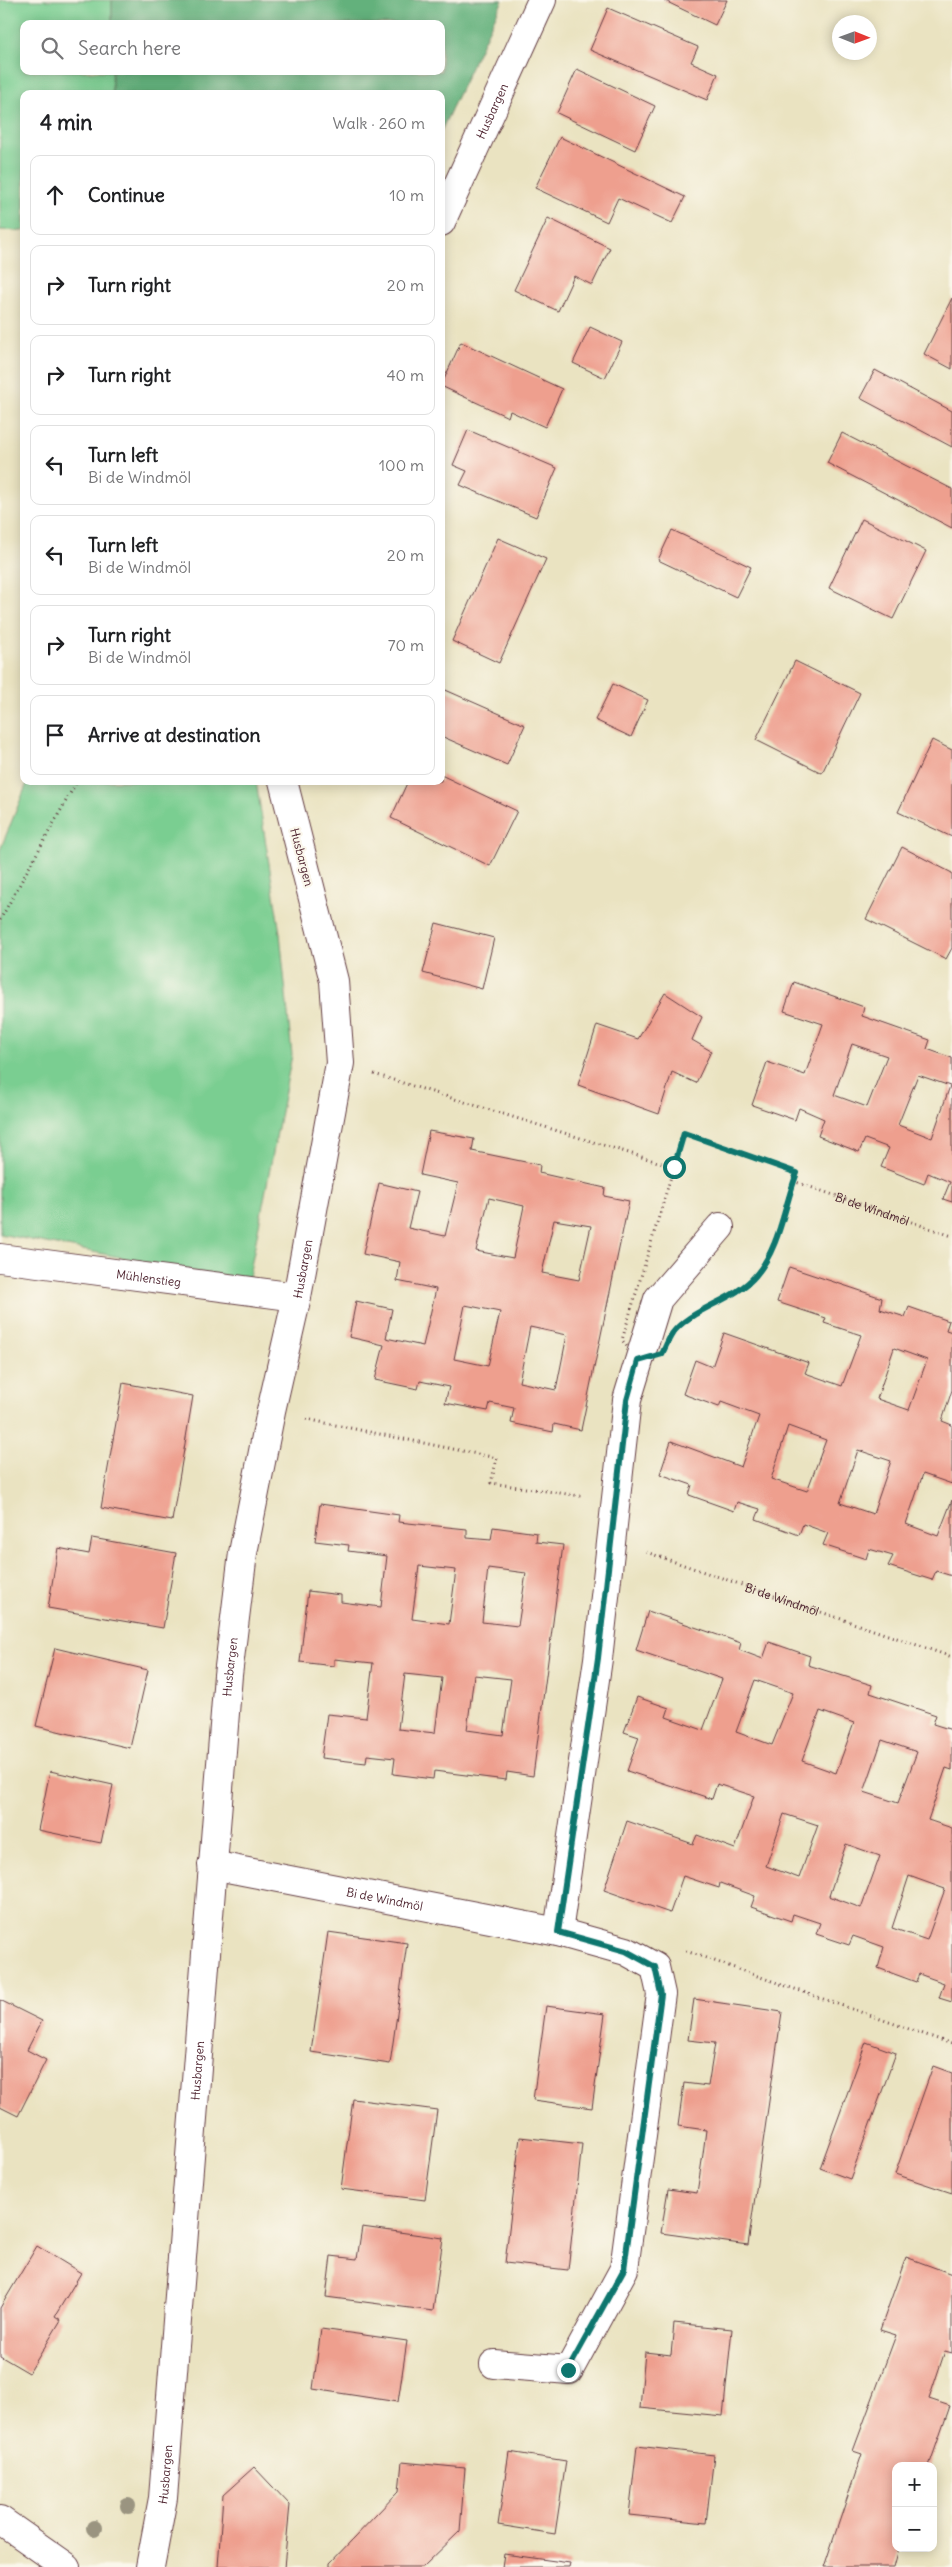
<!DOCTYPE html>
<html lang="en">
<head>
<meta charset="utf-8">
<style>
	body { margin:0; font-family:Delius,sans-serif; background:#f2f2f2; color:#202124 }
	.controls { position:absolute; right:15px; bottom:15px; display:grid; overflow:hidden; border-radius:10px; box-shadow:0 2px 12px #0003 }
	.controls button { width:45px; height:45px; display:grid; place-items:center; padding:0; border:0; border-bottom:1px solid #e0e0e0; background:#fff; color:#202124; font:25px sans-serif }
	.compass { position:absolute; left:832px; top:15px; width:45px; height:45px; border-radius:50%; background:#fff; box-shadow:0 2px 12px #0003; rotate:91deg }
	.stop { position:absolute; width:15px; height:15px; margin:-11px; border:4px solid #0f766e; border-radius:50%; background:#fff }
	.stop.end { background:#0f766e; border-color:#fff; box-shadow:0 1px 5px #0008 }
	.list { margin:0; padding:0; list-style:none }
	h2 { display:flex; justify-content:space-between; align-items:center; height:65px; margin:0; padding:0 20px; font-size:21px }
	h2 small { font-size:16px; font-weight:400; color:#757577 }
	.list li { display:grid; grid-template-columns:32px 1fr auto; gap:15px; align-items:center; box-sizing:border-box; height:80px; margin:0 10px 10px; padding:0 10px; border:1px solid #e0e0e0; border-radius:10px }
	.list b { display:block; font-size:19px; white-space:nowrap }
	.list p { margin:0; font-size:16px; white-space:nowrap; color:#757577 }
	.list em { font-size:16px; font-style:normal; color:#757577 }
	.icon { flex:none; width:28px; height:28px; fill:none; stroke:currentColor; stroke-width:2; stroke-linecap:round; stroke-linejoin:round }
	.map { position:relative; flex:none; width:952px; height:2567px; overflow:hidden }
	.search { position:absolute; background:#fff; box-shadow:0 2px 12px #0003; left:20px; top:20px; width:425px; height:55px; display:flex; align-items:center; gap:12px; box-sizing:border-box; padding:0 18px; border-radius:10px; color:#757577; font-size:19px }
	.panel { position:absolute; background:#fff; box-shadow:0 2px 12px #0003; left:20px; top:90px; width:425px; height:695px; border-radius:10px }
	.map>svg:first-child { display:block }
	.green { fill:#7ace91; stroke:#62765e }
	.forest { fill:#63b17b; stroke:#566853 }
	.building { fill:#ee9f8e; fill-rule:evenodd }
	.lines { fill:none; stroke-linecap:round; stroke-linejoin:round }
	.minor-casing { stroke:#623c42; stroke-width:30 }
	.path { stroke:#623c42; stroke-width:3; stroke-dasharray:1 4; stroke-linecap:butt }
	.minor { stroke:#fff; stroke-width:28 }
	.tree { fill:#9a9480 }
	.route { stroke:#0f766e; stroke-width:6 }
	.labels { text-anchor:middle; dominant-baseline:central; stroke-width:4.5; stroke-linejoin:round; paint-order:stroke }
	.street-label { font-size:12px; fill:#4a1f2b; stroke:#fbf7ec }
</style>
</head>
<body>
<div class="map">
<svg width="952" height="2567" viewBox="0 0 952 2567">
	<rect width="100%" height="100%" fill="#fbf7ec"/>
	<filter id="ink" filterUnits="userSpaceOnUse"><feTurbulence type="fractalNoise" baseFrequency=".02" numOctaves="2"/><feDisplacementMap in="SourceGraphic" scale="10" xChannelSelector="R" yChannelSelector="G"/><feConvolveMatrix kernelMatrix="1 2 1 2 8 2 1 2 1" color-interpolation-filters="sRGB"/></filter>
	<filter id="wash" filterUnits="userSpaceOnUse"><feTurbulence type="fractalNoise" baseFrequency=".0096" numOctaves="4" result="noise"/><feDisplacementMap in="SourceGraphic" scale="20" xChannelSelector="R" yChannelSelector="G"/><feGaussianBlur stdDeviation="1.12" result="paint"/><feColorMatrix in="noise" values="0 0 0 0 0 0 0 0 0 0 0 0 0 0 0 0 0 1.4 0 .05"/><feComposite in="paint" operator="in"/></filter>
	<g filter="url(#wash)">
		<rect width="100%" height="100%" fill="#eae3c1"/>
		<g class="green">
			<polygon points="0,0 112,0 112,24 24,24 24,71 112,71 112,94 24,94 24,231 0,230"/>
			<polygon points="28,781 256,781 280,933 292,1055 248,1282 0,1234 0,850"/>
		</g>
		<polygon class="forest" points="112,0 503,0 441,131 441,94 112,94 112,71 441,71 441,24 112,24"/>
		<g id="blocks">
			<g class="building">
				<polygon points="663,0 727,0 715,25"/>
				<polygon points="608,8 698,47 691,62 718,74 707,100 590,50"/>
				<polygon points="577,69 655,106 635,150 557,113"/>
				<polygon points="560,137 685,197 672,223 618,198 607,222 535,188"/>
				<polygon points="548,218 610,248 592,285 574,276 558,311 514,290"/>
				<polygon points="952,298 952,369 924,354"/>
				<polygon points="590,327 622,342 605,378 573,363"/>
				<polygon points="461,342 562,389 545,427 510,411 508,417 441,386"/>
				<polygon points="875,370 952,411 952,447 860,398"/>
				<polygon points="468,430 557,468 536,517 460,485 467,471 453,465"/>
				<polygon points="842,433 952,489 952,528 827,463"/>
				<polygon points="862,519 926,551 893,619 829,588"/>
				<polygon points="672,530 751,567 736,597 658,560"/>
				<polygon points="498,538 546,559 499,663 452,641"/>
				<polygon points="795,661 860,693 822,773 756,740"/>
				<polygon points="613,684 648,700 631,737 595,720"/>
				<polygon points="441,688 525,725 507,765 441,736"/>
				<polygon points="932,740 952,750 952,837 898,812"/>
				<polygon points="441,775 517,811 490,866 391,818 408,781 441,781"/>
				<polygon points="902,847 952,873 952,948 946,959 866,919"/>
				<polygon points="436,923 494,938 482,989 423,973"/>
				<path d="M794,982L864,1007L862,1016L930,1040L927,1049L952,1058V1202L943,1199L950,1182L928,1173L924,1184L881,1167L889,1148L865,1139L859,1152L818,1136L824,1119L799,1108L795,1120L752,1105L767,1062L805,1075L823,1024L784,1011ZM852,1044L887,1056L867,1107L834,1095ZM918,1075L950,1086L932,1138L898,1125Z"/>
				<polygon points="665,993 702,1017 692,1040 711,1051 696,1083 672,1072 659,1114 578,1085 597,1025 638,1039"/>
				<path d="M429,1131L474,1139L472,1151L540,1165L539,1173L605,1188L604,1196L629,1201L581,1430L554,1424L553,1432L511,1423L514,1408L490,1403L488,1411L445,1403L449,1387L420,1381L418,1389L375,1380L384,1345L349,1337L356,1301L392,1309L386,1338L423,1346L436,1289L397,1281L400,1262L363,1254L379,1183L417,1192L408,1228L445,1236L458,1183L420,1175ZM489,1198L524,1206L513,1258L476,1251ZM554,1220L591,1226L579,1280L542,1273ZM465,1305L500,1312L488,1366L454,1359ZM530,1327L567,1335L556,1390L519,1382Z"/>
				<path d="M789,1267L882,1298L880,1309L905,1317L909,1307L949,1321L946,1330L952,1332V1390L942,1421L952,1425V1484L923,1474L906,1524L938,1536L952,1500V1576L936,1571L932,1580L888,1566L893,1556L869,1549L866,1559L823,1545L828,1533L803,1524L799,1535L756,1519L760,1509L737,1502L734,1511L689,1495L692,1485L660,1474L671,1441L741,1467L759,1416L721,1402L719,1407L683,1394L695,1360L712,1367L724,1333L809,1363L805,1373L842,1386L861,1335L824,1323L826,1318L777,1302ZM894,1348L927,1360L909,1410L877,1399ZM788,1426L826,1440L807,1491L771,1479ZM858,1450L891,1461L873,1514L840,1503Z"/>
				<polygon points="123,1383 193,1396 172,1521 101,1508"/>
				<path d="M320,1504L399,1515L398,1522L467,1529V1538L491,1540L493,1527L537,1533L536,1542L563,1545L533,1776L507,1772L506,1780L434,1771L433,1779L393,1774L395,1758L367,1755L366,1763L321,1758L327,1714L366,1718L373,1663L334,1659V1666L300,1662L308,1591L341,1595V1602L381,1607L387,1556L348,1551L349,1545L315,1541ZM419,1566L456,1570L449,1624L412,1619ZM488,1568L526,1573L518,1626L482,1622ZM405,1674L442,1678L435,1733L398,1729ZM474,1675L511,1679L503,1735L467,1730Z"/>
				<polygon points="92,1538 176,1553 163,1628 48,1608 58,1548 89,1554"/>
				<path d="M648,1611L741,1643L739,1650L763,1659L769,1642L810,1656L808,1665L872,1685L870,1693L936,1715L933,1724L952,1730V1770L946,1768L928,1820L952,1828V2002L939,1998L944,1983L919,1974L916,1982L878,1968L884,1947L853,1936L849,1945L816,1934L820,1923L793,1914L791,1921L751,1907L755,1896L720,1883L719,1888L683,1876L670,1913L604,1890L627,1821L693,1844L697,1835L735,1849L754,1796L717,1784L712,1799L627,1771L639,1737L624,1732L637,1697L669,1708L666,1717L703,1730L722,1679L636,1650ZM755,1680L793,1693L772,1745L736,1732ZM820,1711L854,1723L836,1773L802,1761ZM882,1740L917,1752L898,1803L864,1792ZM784,1814L818,1825L799,1878L766,1866ZM846,1844L880,1856L861,1908L829,1896ZM909,1876L945,1889L927,1940L892,1928Z"/>
				<polygon points="55,1648 148,1670 130,1748 36,1726"/>
				<polygon points="50,1771 113,1785 101,1843 38,1830"/>
				<polygon points="328,1932 407,1943 390,2064 311,2052"/>
				<polygon points="694,1999 782,2012 748,2245 661,2233 668,2189 697,2193 703,2154 706,2130 678,2126 684,2083 708,2086 715,2043 688,2040"/>
				<polygon points="0,2000 42,2021 27,2050 46,2060 18,2116 0,2107"/>
				<polygon points="546,2006 605,2014 592,2108 533,2100"/>
				<polygon points="866,2042 896,2053 850,2179 820,2168"/>
				<polygon points="933,2066 952,2073 952,2193 895,2174"/>
				<polygon points="353,2099 437,2110 425,2200 341,2189"/>
				<polygon points="520,2137 582,2144 568,2270 505,2263"/>
				<polygon points="362,2227 443,2238 433,2311 326,2297 331,2256 357,2259"/>
				<polygon points="37,2246 81,2273 55,2316 61,2320 29,2373 0,2356 0,2308"/>
				<polygon points="906,2257 952,2274 952,2353 945,2351 929,2399 950,2406 929,2466 896,2466 896,2548 899,2548 894,2567 824,2567 862,2454 853,2451 896,2335 880,2330"/>
				<polygon points="674,2323 732,2329 723,2416 640,2408 645,2352 671,2355"/>
				<polygon points="321,2329 407,2341 398,2402 313,2389"/>
				<polygon points="637,2446 714,2455 706,2523 629,2515"/>
				<polygon points="509,2452 566,2461 555,2534 498,2525"/>
				<polygon points="402,2462 465,2468 460,2531 423,2567 330,2567 330,2563 399,2491"/>
				<polygon points="254,2467 290,2505 284,2567 218,2567 223,2495"/>
				<polygon points="504,2554 570,2563 569,2567 502,2567"/>
			</g>
		</g>
	</g>
	<g filter="url(#ink)">
		<use href="#blocks" fill-opacity="0" stroke="#623c42" stroke-width="1"/>
		<g class="lines">
			<g class="minor-casing">
				<g id="minor">
					<path id="s3" d="M441,222L542,0"/>
					<path id="s4" d="M0,1258L297,1297"/>
					<path id="s5" d="M212,1865L558,1932L626,1951L655,1967L661,1994L624,2269L569,2370L494,2364"/>
					<polyline points="558,1932 598,1659 627,1400 658,1299 720,1227"/>
					<polyline points="0,2520 67,2567"/>
					<path id="s6" d="M150,2567L163,2498L228,1675L243,1553L271,1411L297,1297L340,1063L334,981L283,781"/>
				</g>
			</g>
			<g class="path">
				<polyline points="0,920 77,781"/>
				<polyline points="374,1074 674,1167"/>
				<path d="M684,1133L797,1173C783,1206 780,1247 756,1275C735,1301 689,1309 672,1334C668,1340 665,1348 662,1354L638,1361L622,1340Z"/>
				<path id="s1" d="M793,1181L952,1236"/>
				<polyline points="306,1419 497,1458 491,1483 581,1496"/>
				<path id="s2" d="M646,1552L952,1657"/>
				<polyline points="686,1951 952,2044"/>
			</g>
			<use href="#minor" class="minor"/>
		</g>
		<g class="tree">
			<circle cx="128" cy="2506" r="8"/>
			<circle cx="94" cy="2528" r="8"/>
		</g>
	</g>
	<g class="lines" filter="url(#ink)">
		<path class="route" d="M568,2370L624,2269L661,1994L655,1967L626,1951L558,1932L598,1658L627,1400L638,1361L662,1354C665,1348 668,1340 672,1334C689,1309 735,1301 756,1275C780,1247 784,1206 797,1173L684,1133L674,1167"/>
	</g>
	<g class="labels">
		<g class="street-label">
			<text stroke="none"><textPath href="#s3" startOffset="122">Husbargen</textPath></text>
			<text transform="translate(302 857) rotate(75)">Husbargen</text>
			<text stroke="none"><textPath href="#s1" startOffset="84">Bi de Windmöl</textPath></text>
			<text stroke="none"><textPath href="#s6" startOffset="1309">Husbargen</textPath></text>
			<text stroke="none"><textPath href="#s4" startOffset="150">Mühlenstieg</textPath></text>
			<text stroke="none"><textPath href="#s2" startOffset="144">Bi de Windmöl</textPath></text>
			<text stroke="none"><textPath href="#s6" startOffset="904">Husbargen</textPath></text>
			<text stroke="none"><textPath href="#s5" startOffset="176">Bi de Windmöl</textPath></text>
			<text stroke="none"><textPath href="#s6" startOffset="499">Husbargen</textPath></text>
			<text stroke="none"><textPath href="#s6" startOffset="94">Husbargen</textPath></text>
		</g>
	</g>
</svg>
<div class="controls">
<button>+</button>
<button>−</button>
</div>
<svg class="compass" viewBox="-18 -18 36 36"><path d="M0-13l5 13h-10z" fill="#e53935"/><path d="M0 13l5-13h-10z" fill="#757577"/></svg>
<div class="stop" style="left:674px;top:1167px"></div>
<div class="stop end" style="left:568px;top:2370px"></div>
<div class="search"><svg class="icon" aria-label="search" viewBox="0 0 24 24"><circle cx="10" cy="10" r="6"/><path d="M15 15l6 6"/></svg>Search here</div>
<section class="panel">
<h2>4 min<small>Walk · 260 m</small></h2>
<ul class="list">
<li><svg class="icon" aria-label="ahead" viewBox="0 0 24 24"><path d="M12 20V5M6 11l6-6 6 6"/></svg><div><b>Continue</b></div><em>10 m</em></li>
<li><svg class="icon" aria-label="right" viewBox="0 0 24 24"><path d="M7 20v-9h11M14 6l5 5-5 5"/></svg><div><b>Turn right</b></div><em>20 m</em></li>
<li><svg class="icon" aria-label="right" viewBox="0 0 24 24"><path d="M7 20v-9h11M14 6l5 5-5 5"/></svg><div><b>Turn right</b></div><em>40 m</em></li>
<li><svg class="icon" aria-label="left" viewBox="0 0 24 24"><path d="M17 20v-9H6M10 6l-5 5 5 5"/></svg><div><b>Turn left</b><p>Bi de Windmöl</p></div><em>100 m</em></li>
<li><svg class="icon" aria-label="left" viewBox="0 0 24 24"><path d="M17 20v-9H6M10 6l-5 5 5 5"/></svg><div><b>Turn left</b><p>Bi de Windmöl</p></div><em>20 m</em></li>
<li><svg class="icon" aria-label="right" viewBox="0 0 24 24"><path d="M7 20v-9h11M14 6l5 5-5 5"/></svg><div><b>Turn right</b><p>Bi de Windmöl</p></div><em>70 m</em></li>
<li><svg class="icon" aria-label="arrive" viewBox="0 0 24 24"><path d="M6 21V4h12l-3 4 3 4H6"/></svg><div><b>Arrive at destination</b></div></li>
</ul>
</section>
</div>
</body>
</html>
